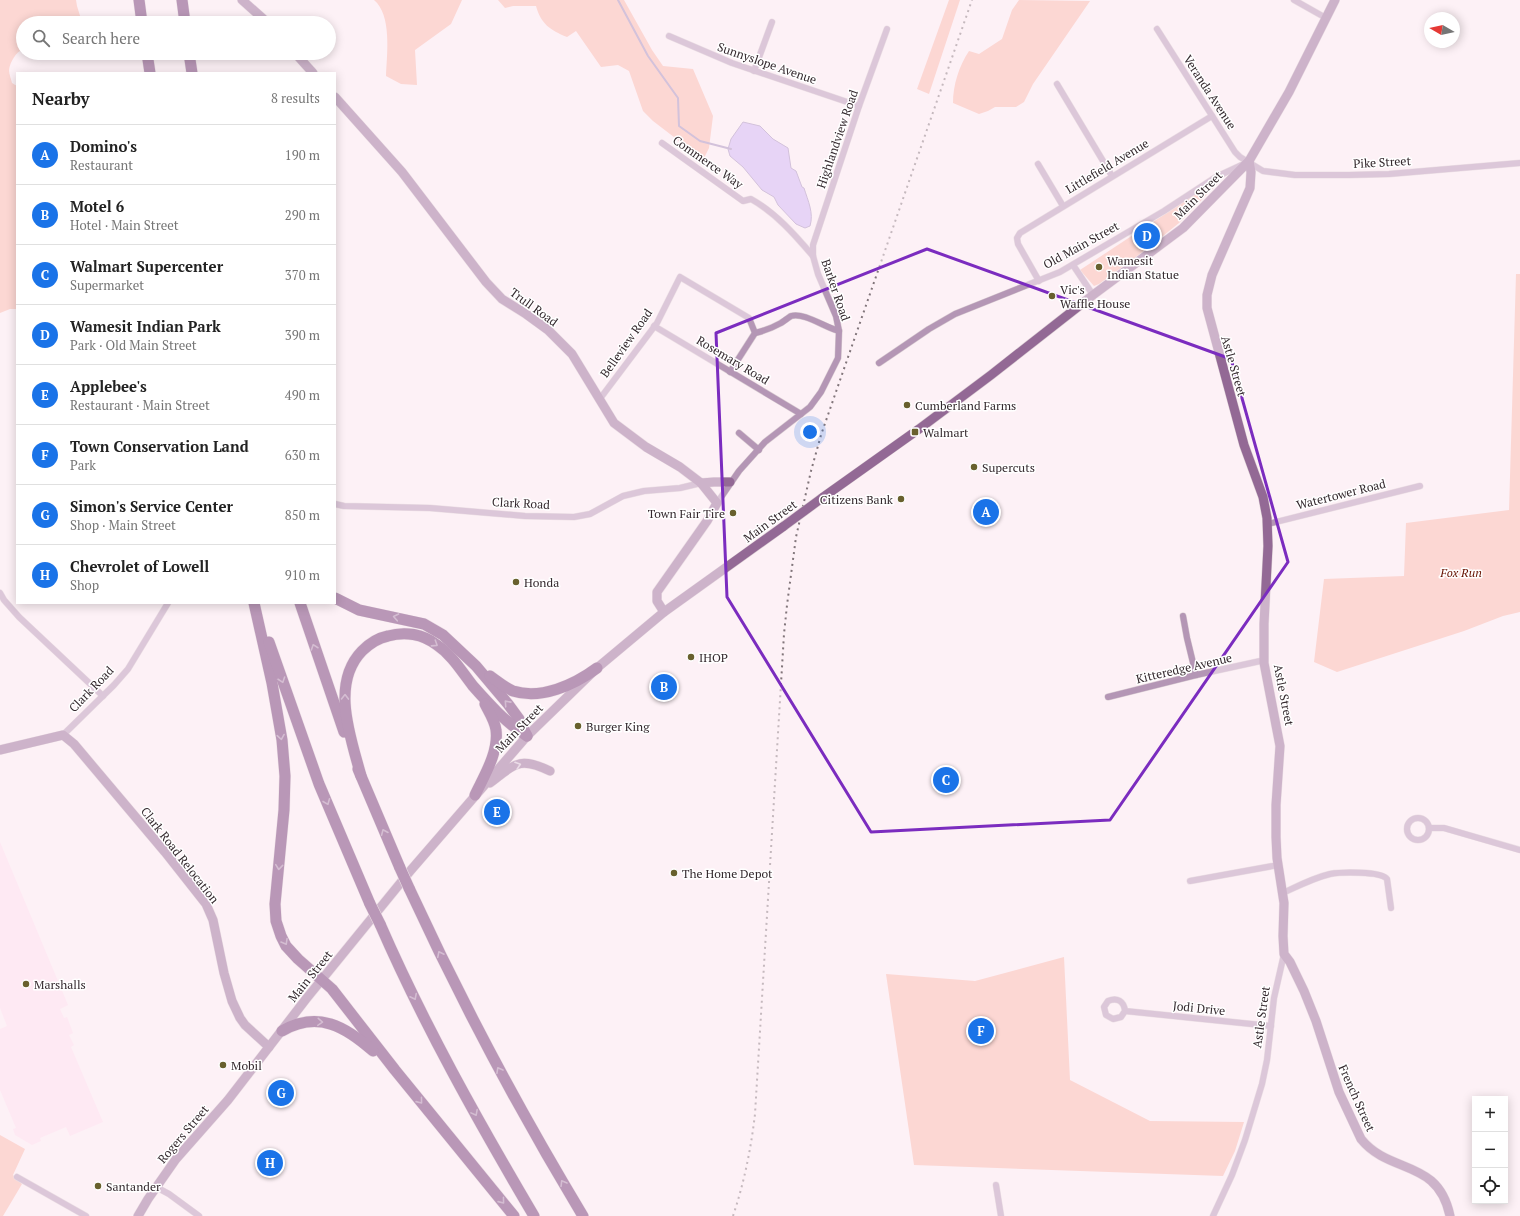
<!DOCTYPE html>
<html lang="en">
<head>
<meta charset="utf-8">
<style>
	body { margin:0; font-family:"PT Serif",serif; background:#f6f6f6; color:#222 }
	.controls { position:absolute; right:12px; bottom:12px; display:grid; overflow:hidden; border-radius:0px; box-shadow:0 2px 10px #0003 }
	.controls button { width:36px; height:36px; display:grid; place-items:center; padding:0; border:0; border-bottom:1px solid #e0e0e0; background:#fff; color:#222; font:20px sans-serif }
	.compass { position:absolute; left:1424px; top:12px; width:36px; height:36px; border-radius:50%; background:#fff; box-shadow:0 2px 10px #0003; rotate:279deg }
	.you { position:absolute; left:810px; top:432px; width:14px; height:14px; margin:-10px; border:3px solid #fff; border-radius:50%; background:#1a73e8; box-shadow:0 0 0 6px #1a73e833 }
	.badge { display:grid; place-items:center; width:26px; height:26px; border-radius:50%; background:#1a73e8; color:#fff; font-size:13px; font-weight:700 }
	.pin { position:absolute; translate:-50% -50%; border:2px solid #fff; box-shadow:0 1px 4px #0006 }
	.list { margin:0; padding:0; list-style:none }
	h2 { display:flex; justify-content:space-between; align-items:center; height:52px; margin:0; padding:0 16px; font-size:17px }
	h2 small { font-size:13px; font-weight:400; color:#767676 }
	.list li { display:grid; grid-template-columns:26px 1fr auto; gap:12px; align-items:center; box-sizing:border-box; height:60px; padding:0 16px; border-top:1px solid #e0e0e0 }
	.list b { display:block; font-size:15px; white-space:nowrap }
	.list p { margin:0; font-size:13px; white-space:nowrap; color:#767676 }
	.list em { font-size:13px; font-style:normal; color:#767676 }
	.icon { flex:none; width:22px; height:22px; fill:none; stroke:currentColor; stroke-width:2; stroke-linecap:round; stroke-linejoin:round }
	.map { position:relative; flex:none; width:1520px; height:1216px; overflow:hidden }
	.search { position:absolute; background:#fff; box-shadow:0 2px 10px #0003; left:16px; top:16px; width:320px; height:44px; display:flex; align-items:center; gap:10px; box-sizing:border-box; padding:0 14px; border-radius:22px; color:#767676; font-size:15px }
	.panel { position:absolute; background:#fff; box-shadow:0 2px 10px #0003; left:16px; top:72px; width:320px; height:532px; border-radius:0px }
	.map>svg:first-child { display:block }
	.built { fill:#ffe0ef }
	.green { fill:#fab8a9 }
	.water { fill:#cdb2f6; stroke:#9f89ba }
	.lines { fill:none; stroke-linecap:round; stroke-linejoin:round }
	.stream { stroke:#9f89ba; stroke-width:2 }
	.street-casing { stroke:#d9cdd2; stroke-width:7 }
	.secondary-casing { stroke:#d9cdd2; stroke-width:10 }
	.highway-casing { stroke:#d9cdd2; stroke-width:12 }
	.street { stroke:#b496b5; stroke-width:6 }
	.secondary { stroke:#936995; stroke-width:9 }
	.highway { stroke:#662a6a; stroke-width:11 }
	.rail { stroke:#81757a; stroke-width:2; stroke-dasharray:2 4; stroke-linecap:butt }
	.secondary-bridge-casing { stroke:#d9cdd2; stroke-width:10; stroke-linecap:butt }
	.highway-bridge-casing { stroke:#d9cdd2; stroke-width:12; stroke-linecap:butt }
	.secondary-bridge { stroke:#936995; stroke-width:9 }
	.highway-bridge { stroke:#662a6a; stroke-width:11 }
	.oneway { stroke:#a37fa6 }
	.oneway2 { stroke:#d4c3d5 }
	.marked { fill:none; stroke:#7b2cbf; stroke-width:3; stroke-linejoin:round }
	.poi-dot { fill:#68602d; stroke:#fff; stroke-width:1.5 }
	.labels { text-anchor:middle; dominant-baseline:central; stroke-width:3; stroke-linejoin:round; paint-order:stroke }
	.street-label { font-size:12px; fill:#34292e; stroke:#fff }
	.poi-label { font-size:12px; fill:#34292e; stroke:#fff; text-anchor:start }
	.park-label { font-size:12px; font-style:italic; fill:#681303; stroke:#fff }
</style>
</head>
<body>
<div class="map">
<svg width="1520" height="1216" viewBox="0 0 1520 1216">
	<rect width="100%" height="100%" fill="#fdf1f6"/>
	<polygon class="built" points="0,842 68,1005 60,1009 64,1018 67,1017 73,1033 69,1035 74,1045 71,1047 103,1122 70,1136 66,1127 40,1138 41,1141 32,1145 15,1135 13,1129 16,1128 0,1090 0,1029 7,1026 0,1008"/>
	<g class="green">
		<path d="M0,0H76L77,6L81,19L79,23H23V49C16,52 10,62 9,70C9,74 11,79 12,83L17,86V309H10L0,313Z"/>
		<path d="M374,0H462L451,24L415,50L417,85L401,84L386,76C387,54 392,15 374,0Z"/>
		<path d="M498,0H624L652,50L663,66L693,69L713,116L709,148L702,162L683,144L653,121L643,111L629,71L618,65L601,67L576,31L567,37C550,30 541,24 536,6H513L505,8Z"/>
		<polygon points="949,0 960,0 929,94 917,89"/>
		<path d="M1019,0L1090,1L1033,84L1024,102L1016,107H995L988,111L979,114L953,103C953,85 959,66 969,51L979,54L1002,39L1012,10Z"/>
		<polygon points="1215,181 1217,184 1179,223 1147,249 1099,284 1094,286 1080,270"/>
		<polygon points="1516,274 1520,274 1520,612 1503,616 1464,631 1337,672 1314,662 1324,579 1404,576 1406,523 1509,510"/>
		<polygon points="1064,957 1070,1080 1150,1121 1244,1122 1235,1151 1223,1176 914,1165 886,974 975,981"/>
		<polygon points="0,1135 25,1149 13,1175 22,1184 3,1216 0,1216"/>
	</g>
	<path class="water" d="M743,122L760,126L773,139L788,148L791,168L796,171L802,187L804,188C808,201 814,213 810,226L805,228L796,224L778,205L774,197L762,190L743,167L730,156L728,149L731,139Z"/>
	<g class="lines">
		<polyline class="stream" points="618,0 648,56 678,98 679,126 700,141 731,149"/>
		<g class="street-casing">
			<g id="street">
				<polyline points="1294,0 1326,18"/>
				<polyline points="1157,29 1235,152 1240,157 1263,171 1295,175 1349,175 1389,174 1520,163"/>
				<polyline points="669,36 732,63 859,106"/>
				<polyline points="754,71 772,22"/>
				<polyline points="1057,84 1112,176"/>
				<path d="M662,143L743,201L751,199C776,213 795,235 813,256"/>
				<polyline points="1038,164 1063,206"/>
				<polyline points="1073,265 1093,295"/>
				<polyline points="1039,281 1018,244 1017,238 1020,233 1212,116"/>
				<polyline points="654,326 801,414"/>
				<path d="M755,333C764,331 772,328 781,323C784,321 788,318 791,316C804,312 826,328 839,331"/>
				<polyline points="879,363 929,329 955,314 1060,272 1164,211 1216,177 1246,163"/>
				<polyline points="730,372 755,333"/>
				<polyline points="599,400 657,323 680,277 749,318 755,333"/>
				<polyline points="739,433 759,450"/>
				<polyline points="717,503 739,471 765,442 810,407 821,392 838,358 839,331 836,316 818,274 813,256 813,245 859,106 887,29"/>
				<polyline points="335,504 344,506 430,508 525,516 574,517 590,514 623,496 644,491 680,488 701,483"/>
				<polyline points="1268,524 1420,486"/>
				<polyline points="0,593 4,600 19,617 103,696"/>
				<polyline points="1183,616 1187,638 1196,675"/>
				<polyline points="1108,697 1196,675 1265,660"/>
				<polyline points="63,735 114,685 128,669 168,603"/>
				<circle cx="1418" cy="829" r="11"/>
				<polyline points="1429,828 1444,828 1520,850"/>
				<polyline points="1190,881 1278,865"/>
				<path d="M1283,893C1298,886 1313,878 1330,874C1341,872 1381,871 1387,879L1391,908"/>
				<path d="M1125,1011L1121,1017L1113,1019L1106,1015L1104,1007L1108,1001C1117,997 1124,1001 1125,1011L1271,1026"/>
				<polyline points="17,1177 86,1216"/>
				<polyline points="996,1185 1001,1216"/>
				<polyline points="156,1187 169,1194 199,1216"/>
				<polyline points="1213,1216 1232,1175 1245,1140 1262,1084 1267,1060 1274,998 1284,954"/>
			</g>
		</g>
		<g class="secondary-casing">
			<g id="secondary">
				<polyline points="242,0 268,23"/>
				<polyline points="295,53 313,73"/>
				<polyline points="335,97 402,172 486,282 502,299 526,314 548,330 572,354 614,423 646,447 680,467 701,483 717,503 707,521 657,592 657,601 664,612"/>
				<path d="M1249,161L1251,172L1250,188L1212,275L1207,295V308L1244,445L1263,497L1267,518L1268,546L1264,624V663L1280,746L1276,805V837L1277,858L1284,903L1283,936L1284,954L1290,962L1304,991L1316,1021L1339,1092L1361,1139C1390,1175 1438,1158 1450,1216"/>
				<polyline points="701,483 714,482 730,482"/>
				<polyline points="822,498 919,429 991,375 1093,295 1183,228 1249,161 1289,92 1335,0"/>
				<polyline points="0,750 63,735 74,744 165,852 206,904 213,920 224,973 232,1001 240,1018 245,1025 269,1047"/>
				<path d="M490,783C515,764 519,756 550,771"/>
				<polyline points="138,1216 148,1199 176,1159 228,1100 306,999 411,870 527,736 597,668 664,612 784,526"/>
			</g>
		</g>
		<g class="highway-casing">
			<g id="highway">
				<polyline points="139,0 142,23"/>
				<polyline points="182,0 185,23"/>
				<polyline points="147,53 150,73"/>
				<polyline points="189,53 192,73"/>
				<polyline points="335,598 359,610 424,624 443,635 476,666 508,704 519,719 527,736"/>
				<polyline points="254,603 272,683 282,740 285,776 284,810 275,904 276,921 281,936 286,946 298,959 332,989 395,1070 514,1216"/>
				<polyline points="300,603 344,732"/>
				<polyline points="269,642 319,784 370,904"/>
				<path d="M490,676C497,681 504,687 513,691C541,700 574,685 597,668"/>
				<polyline points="358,769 400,868"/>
				<path d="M361,776C351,738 330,684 362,651C369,644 378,638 388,636C405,631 423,634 437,645C452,655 462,672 473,686C489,704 506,723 527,736"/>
				<path d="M475,795C484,776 499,752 496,730C495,721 489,712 485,704"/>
				<path d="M409,888C461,1001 519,1110 583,1216"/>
				<path d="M380,924C424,1025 478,1121 534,1216"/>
				<path d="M282,1031C318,1010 346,1027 373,1051"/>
			</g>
		</g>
		<use href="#street" class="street"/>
		<use href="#secondary" class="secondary"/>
		<use href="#highway" class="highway"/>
		<path class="rail" d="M733,1216C744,1183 751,1149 755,1114L784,634L787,605L796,537L811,471L821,435L972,0"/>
		<g class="secondary-bridge-casing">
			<polyline id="secondary-bridge" points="784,526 822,498"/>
		</g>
		<g class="highway-bridge-casing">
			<g id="highway-bridge">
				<polyline points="400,868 409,888"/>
				<polyline points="370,904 380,924"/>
			</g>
		</g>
		<use href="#secondary-bridge" class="secondary-bridge"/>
		<use href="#highway-bridge" class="highway-bridge"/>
	</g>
	<defs><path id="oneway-chevron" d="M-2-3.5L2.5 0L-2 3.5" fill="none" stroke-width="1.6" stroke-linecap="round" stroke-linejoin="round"/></defs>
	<g class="oneway">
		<use href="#oneway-chevron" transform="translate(396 617) rotate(-169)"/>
		<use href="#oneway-chevron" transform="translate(435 644) rotate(33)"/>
		<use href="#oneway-chevron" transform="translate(314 647) rotate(-109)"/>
		<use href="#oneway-chevron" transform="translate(282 680) rotate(71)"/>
		<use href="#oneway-chevron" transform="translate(345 697) rotate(-89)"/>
		<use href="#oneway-chevron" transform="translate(507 703) rotate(-132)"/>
		<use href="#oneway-chevron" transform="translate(281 737) rotate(81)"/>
		<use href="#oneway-chevron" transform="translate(327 802) rotate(68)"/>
		<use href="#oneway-chevron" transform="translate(384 832) rotate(-113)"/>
		<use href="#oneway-chevron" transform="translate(279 867) rotate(96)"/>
		<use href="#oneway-chevron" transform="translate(285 942) rotate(60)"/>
		<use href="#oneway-chevron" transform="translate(440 954) rotate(-116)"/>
		<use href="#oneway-chevron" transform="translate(414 997) rotate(63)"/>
		<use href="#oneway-chevron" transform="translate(320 1022) rotate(4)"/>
		<use href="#oneway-chevron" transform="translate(499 1070) rotate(-119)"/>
		<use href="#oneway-chevron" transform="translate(420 1101) rotate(51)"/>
		<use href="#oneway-chevron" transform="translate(475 1113) rotate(62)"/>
		<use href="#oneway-chevron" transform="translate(563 1183) rotate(-121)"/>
		<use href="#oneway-chevron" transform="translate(502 1201) rotate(51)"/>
	</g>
	<use class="oneway2" href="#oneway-chevron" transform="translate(518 765) rotate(-18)"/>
	<path d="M0 0H1520V1216H0ZM927,249L1231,359L1288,562L1110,820L871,832L727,597L716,333Z" fill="#fdf1f6" fill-opacity=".55" fill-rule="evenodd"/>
	<path class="marked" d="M927,249L1231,359L1288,562L1110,820L871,832L727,597L716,333Z"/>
	<g class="poi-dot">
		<circle cx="1099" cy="267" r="4"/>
		<circle cx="1052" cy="296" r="4"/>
		<circle cx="907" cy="405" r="4"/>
		<rect x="911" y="428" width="8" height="8" rx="2"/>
		<circle cx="974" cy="467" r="4"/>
		<circle cx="901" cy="499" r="4"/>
		<circle cx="733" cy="513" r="4"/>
		<circle cx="516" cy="582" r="4"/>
		<circle cx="691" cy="657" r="4"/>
		<circle cx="578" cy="726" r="4"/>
		<circle cx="674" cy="873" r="4"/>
		<circle cx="26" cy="984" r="4"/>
		<circle cx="223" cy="1065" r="4"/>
		<circle cx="98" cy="1186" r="4"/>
	</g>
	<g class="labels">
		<g class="street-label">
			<text transform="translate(767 63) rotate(19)">Sunnyslope Avenue</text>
			<text transform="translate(1210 92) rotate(57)">Veranda Avenue</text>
			<text transform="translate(837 139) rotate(-71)">Highlandview Road</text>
			<text transform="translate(708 162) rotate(35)">Commerce Way</text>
			<text transform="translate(1382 162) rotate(-3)">Pike Street</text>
			<text transform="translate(1107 166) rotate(-31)">Littlefield Avenue</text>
			<text transform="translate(1198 195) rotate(-45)">Main Street</text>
			<text transform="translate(1081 245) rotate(-29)">Old Main Street</text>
			<text transform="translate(836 290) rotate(71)">Barker Road</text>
			<text transform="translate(534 307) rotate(36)">Trull Road</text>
			<text transform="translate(626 343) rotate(-55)">Belleview Road</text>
			<text transform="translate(733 360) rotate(31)">Rosemary Road</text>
			<text transform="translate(1234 366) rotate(74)">Astle Street</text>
			<text transform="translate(1341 494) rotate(-14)">Watertower Road</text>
			<text transform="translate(521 503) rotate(3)">Clark Road</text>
			<text transform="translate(770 521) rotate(-36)">Main Street</text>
			<text transform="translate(1184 668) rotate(-13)">Kitteredge Avenue</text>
			<text transform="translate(91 689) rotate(-46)">Clark Road</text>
			<text transform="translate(1284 695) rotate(79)">Astle Street</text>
			<text transform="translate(519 728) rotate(-46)">Main Street</text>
			<text transform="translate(180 855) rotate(52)">Clark Road Relocation</text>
			<text transform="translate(310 976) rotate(-51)">Main Street</text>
			<text transform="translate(1199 1008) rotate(6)">Jodi Drive</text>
			<text transform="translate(1261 1017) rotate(-82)">Astle Street</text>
			<text transform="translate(1357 1098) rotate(66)">French Street</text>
			<text transform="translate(183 1134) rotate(-50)">Rogers Street</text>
		</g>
		<g class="poi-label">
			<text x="1107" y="260">Wamesit<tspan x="1107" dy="14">Indian Statue</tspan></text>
			<text x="1060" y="289">Vic's<tspan x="1060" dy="14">Waffle House</tspan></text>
			<text x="915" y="405">Cumberland Farms</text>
			<text x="923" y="432">Walmart</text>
			<text x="982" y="467">Supercuts</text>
			<text x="893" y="499" text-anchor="end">Citizens Bank</text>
			<text x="725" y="513" text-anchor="end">Town Fair Tire</text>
			<text x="524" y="582">Honda</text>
			<text x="699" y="657">IHOP</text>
			<text x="586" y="726">Burger King</text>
			<text x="682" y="873">The Home Depot</text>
			<text x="34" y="984">Marshalls</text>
			<text x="231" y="1065">Mobil</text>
			<text x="106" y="1186">Santander</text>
		</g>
		<g class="park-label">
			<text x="1461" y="572">Fox Run</text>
		</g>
	</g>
</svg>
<div class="controls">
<button>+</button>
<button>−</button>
<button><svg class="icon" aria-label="locate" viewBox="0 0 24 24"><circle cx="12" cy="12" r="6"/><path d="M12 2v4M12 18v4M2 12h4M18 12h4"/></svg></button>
</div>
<svg class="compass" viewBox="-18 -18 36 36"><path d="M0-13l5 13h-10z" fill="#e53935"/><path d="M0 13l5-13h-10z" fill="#767676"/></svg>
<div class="you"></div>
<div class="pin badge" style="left:986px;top:512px">A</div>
<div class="pin badge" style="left:664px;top:687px">B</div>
<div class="pin badge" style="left:946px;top:780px">C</div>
<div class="pin badge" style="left:1147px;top:236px">D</div>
<div class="pin badge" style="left:497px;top:812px">E</div>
<div class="pin badge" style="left:981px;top:1031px">F</div>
<div class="pin badge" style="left:281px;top:1093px">G</div>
<div class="pin badge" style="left:270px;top:1163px">H</div>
<div class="search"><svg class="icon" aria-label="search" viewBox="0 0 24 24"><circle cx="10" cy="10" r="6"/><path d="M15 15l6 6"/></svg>Search here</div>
<section class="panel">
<h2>Nearby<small>8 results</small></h2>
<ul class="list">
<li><span class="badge">A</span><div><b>Domino's</b><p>Restaurant</p></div><em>190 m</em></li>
<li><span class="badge">B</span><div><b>Motel 6</b><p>Hotel · Main Street</p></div><em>290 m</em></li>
<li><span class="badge">C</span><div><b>Walmart Supercenter</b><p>Supermarket</p></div><em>370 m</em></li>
<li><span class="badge">D</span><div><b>Wamesit Indian Park</b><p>Park · Old Main Street</p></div><em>390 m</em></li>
<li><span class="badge">E</span><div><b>Applebee's</b><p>Restaurant · Main Street</p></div><em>490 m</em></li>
<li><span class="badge">F</span><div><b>Town Conservation Land</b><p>Park</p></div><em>630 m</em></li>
<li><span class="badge">G</span><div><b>Simon's Service Center</b><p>Shop · Main Street</p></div><em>850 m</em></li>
<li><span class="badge">H</span><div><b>Chevrolet of Lowell</b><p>Shop</p></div><em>910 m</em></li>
</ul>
</section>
</div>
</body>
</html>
